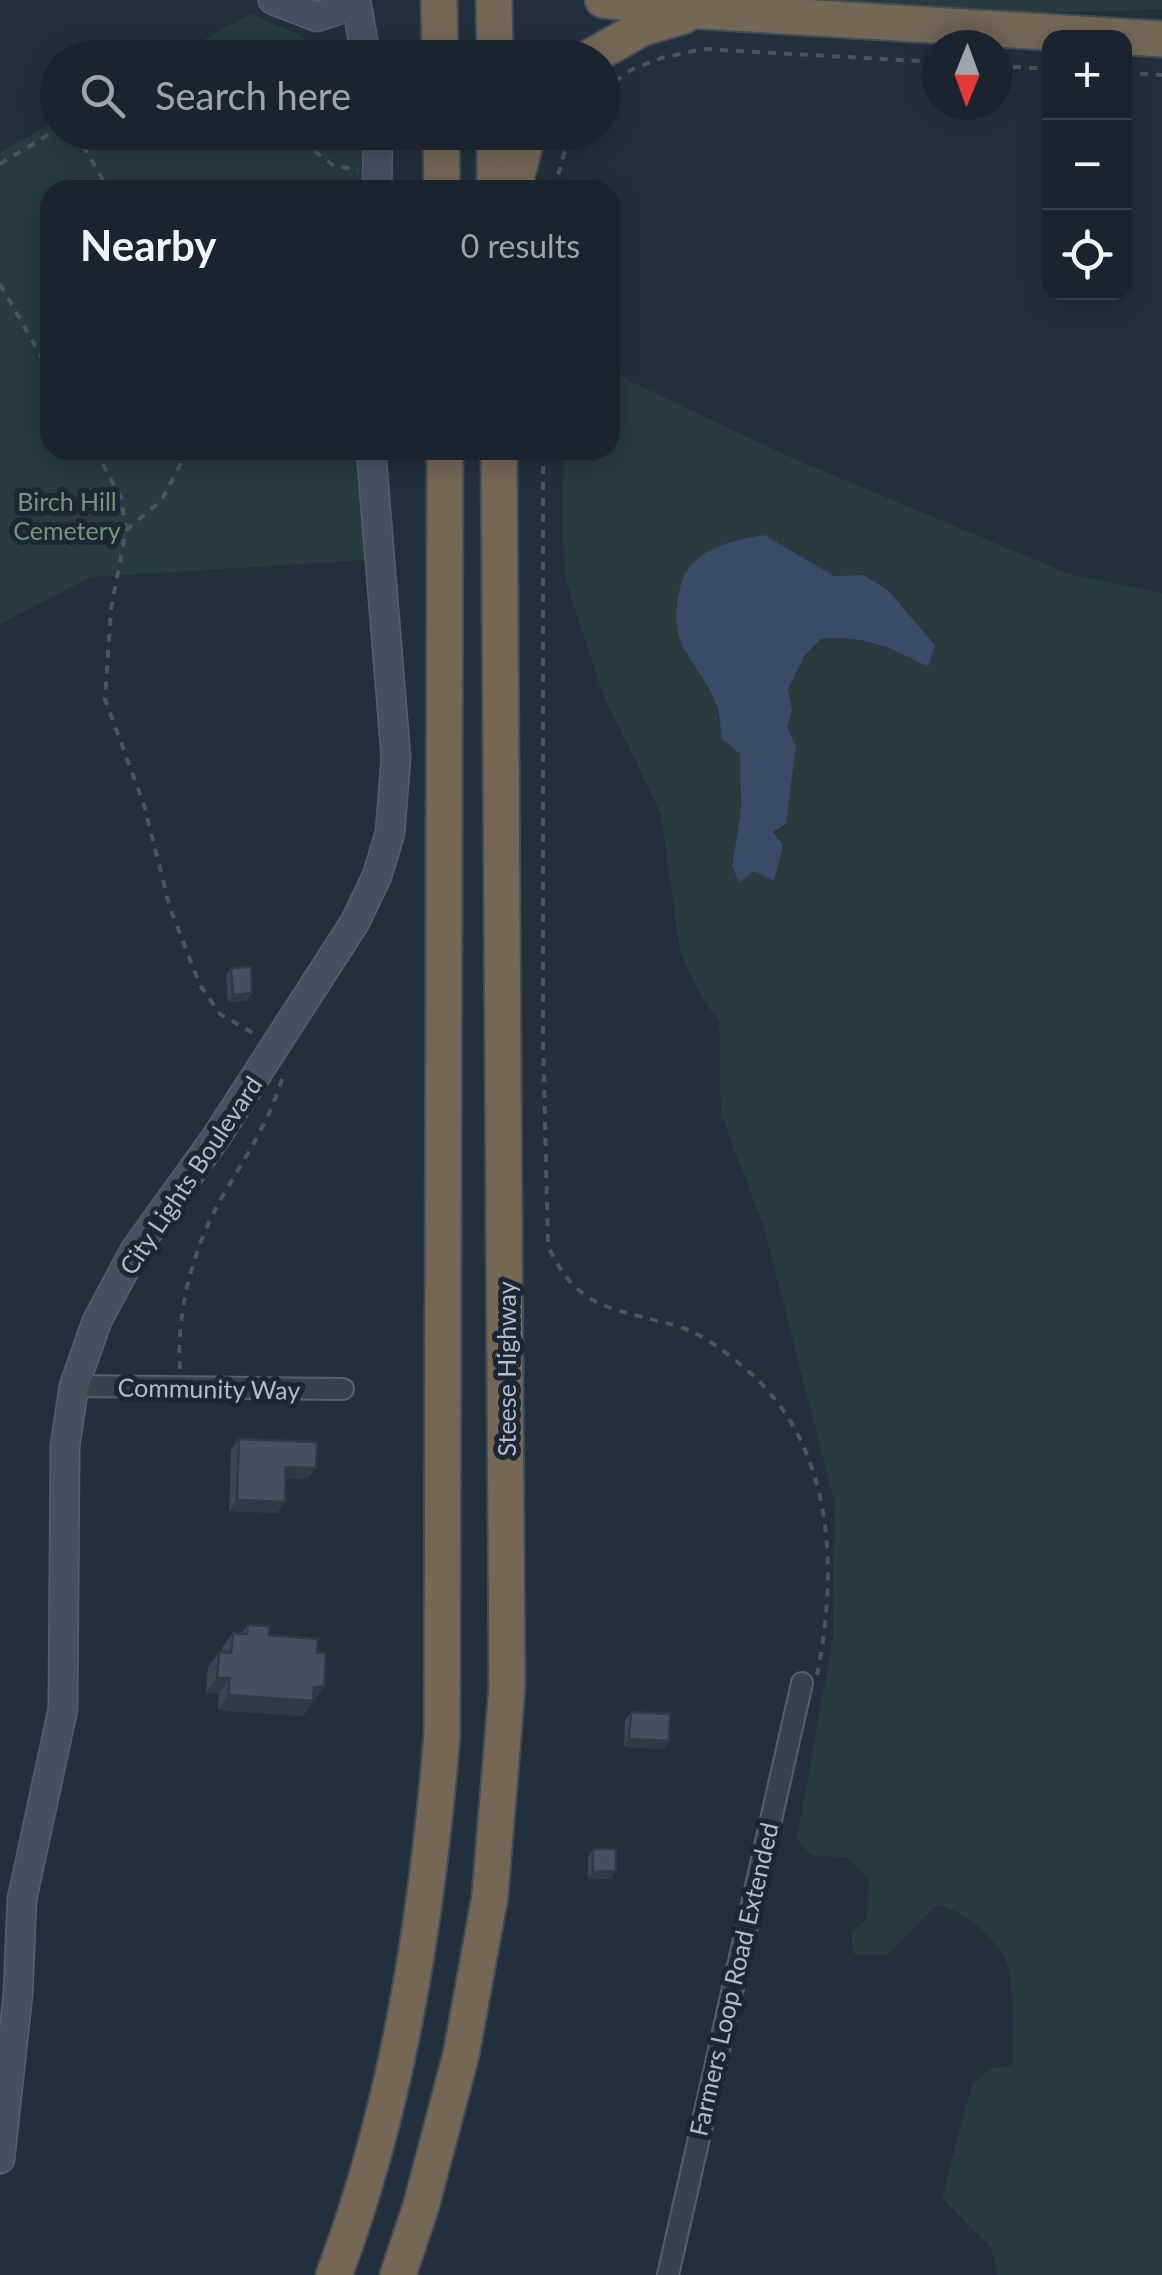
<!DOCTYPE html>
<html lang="en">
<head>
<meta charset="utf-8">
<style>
	body { margin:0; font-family:Lato,sans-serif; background:#282f3a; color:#f1f3f6 }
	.controls { position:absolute; right:30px; top:30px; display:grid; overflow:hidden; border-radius:20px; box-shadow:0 5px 25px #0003 }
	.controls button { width:90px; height:90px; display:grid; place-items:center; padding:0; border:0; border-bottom:2px solid #39404a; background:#1b232e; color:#f1f3f6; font:50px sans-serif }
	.compass { position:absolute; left:922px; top:30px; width:90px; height:90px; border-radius:50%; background:#1b232e; box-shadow:0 5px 25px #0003; rotate:181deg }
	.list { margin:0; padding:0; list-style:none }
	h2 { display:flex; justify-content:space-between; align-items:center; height:130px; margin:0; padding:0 40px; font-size:42px }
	h2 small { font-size:32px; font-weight:400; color:#a0a4aa }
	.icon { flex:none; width:55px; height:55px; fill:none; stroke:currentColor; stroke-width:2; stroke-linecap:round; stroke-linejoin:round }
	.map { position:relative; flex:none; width:1162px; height:2275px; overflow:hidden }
	.search { position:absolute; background:#1b232e; box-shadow:0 5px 25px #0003; left:40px; top:40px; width:580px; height:110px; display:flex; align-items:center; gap:25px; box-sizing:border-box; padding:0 35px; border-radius:55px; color:#a0a4aa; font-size:38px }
	.panel { position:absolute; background:#1b232e; box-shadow:0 5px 25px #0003; left:40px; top:180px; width:580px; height:280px; border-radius:30px }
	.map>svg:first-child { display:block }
	.green { fill:#263c3f; fill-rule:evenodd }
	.water { fill:#394c67 }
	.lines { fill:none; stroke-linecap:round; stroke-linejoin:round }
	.street-casing { stroke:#565f6c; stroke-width:24 }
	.secondary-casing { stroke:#565f6c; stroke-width:31 }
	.highway-casing { stroke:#434c59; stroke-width:39 }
	.path { stroke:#44595c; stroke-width:4; stroke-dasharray:8 8; stroke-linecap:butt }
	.street { stroke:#38414e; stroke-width:20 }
	.secondary { stroke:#465061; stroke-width:28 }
	.highway { stroke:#746855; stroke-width:35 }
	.wall { fill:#3b4654 }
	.shaded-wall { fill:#303945 }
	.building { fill:#455162; stroke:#303945; stroke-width:2.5 }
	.labels { text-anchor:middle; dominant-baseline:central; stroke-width:10; stroke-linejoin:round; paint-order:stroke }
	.park-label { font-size:25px; fill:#6b9a76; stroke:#1d2633 }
	.street-label { font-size:25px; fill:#b4bcc9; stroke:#1d2633 }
</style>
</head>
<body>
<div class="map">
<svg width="1162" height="2275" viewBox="0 0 1162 2275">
	<rect width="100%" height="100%" fill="#242f3e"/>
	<g class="green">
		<polygon points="717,0 1162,0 1162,9 987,15"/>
		<polygon points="251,14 301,36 331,57 172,57"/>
		<polygon points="57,121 58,132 363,133 361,190 50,190 50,450 357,450 367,560 92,577 0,624 0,152"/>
		<path d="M610,365L630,381L785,455L1069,574L1162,593V2275H998L991,2248L942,2198L972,2084L990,2069L1012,2065C1015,2042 1015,1975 1003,1955C988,1932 962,1909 936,1905L887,1955L854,1954L851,1934L867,1918L869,1879L849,1858L811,1855L797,1839L833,1638L834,1500L764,1228L721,1114L719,1021L704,1001L680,952L661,814L602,692L566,580L562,531L564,450H610ZM803,559L834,576L863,575L889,590L935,645L927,667C890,647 863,636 821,639L805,655L788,689L792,711L787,727L796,746L786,824L732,866L741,809L740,754L722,739L716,702Z"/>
	</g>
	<path class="water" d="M764,535L834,576L863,575L888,590L935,645L928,667C890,647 864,635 821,639L805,655L788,689L792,711L787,727L796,746L786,824L773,832L783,845L774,881L754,871L739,882L732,866L741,809L740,754L722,739C720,727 720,711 715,701C694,653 666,648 680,588C689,549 730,541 764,535Z"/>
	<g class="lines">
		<g class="street-casing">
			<g id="street">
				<polyline points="74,1386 343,1389"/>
				<polyline points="668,2275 802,1683"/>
			</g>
		</g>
		<g class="secondary-casing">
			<g id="secondary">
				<polyline points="273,0 317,17 356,4"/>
				<polyline points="356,0 366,58"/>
				<polyline points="377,190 378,132"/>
				<polyline points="0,2159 18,1994 22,1899 63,1709 65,1446 74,1386 97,1321 135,1250 217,1136 355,922 377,876 390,833 396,758 371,450"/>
			</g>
		</g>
		<g class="highway-casing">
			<g id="highway">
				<polyline points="439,0 440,58"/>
				<polyline points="494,0 495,58"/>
				<polyline points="603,0 701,11 1162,39"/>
				<polyline points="589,58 642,28 683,16"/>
				<polyline points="441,132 442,190"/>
				<polyline points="495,132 495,190"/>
				<polyline points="513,190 528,132"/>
				<path d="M334,2275C399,2103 427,1917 442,1735L445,450"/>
				<polyline points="398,2275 421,2206 461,2055 490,1896 507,1687 499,450"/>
			</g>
		</g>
		<g class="path">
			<polyline points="997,66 1050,69"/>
			<polyline points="1124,73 1162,75"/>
			<polyline points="602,91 631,70 661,58 703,49 937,62"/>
			<polyline points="75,132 109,190"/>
			<polyline points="289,132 334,166 358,170"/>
			<polyline points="0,164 58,129"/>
			<polyline points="554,190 570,132"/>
			<polyline points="0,284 50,372"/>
			<polyline points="95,450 121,498 126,530 111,609 105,699 144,805 170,908 200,985 220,1014 255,1034"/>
			<path d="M543,450V1039L548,1246C579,1315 621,1308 683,1328C705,1336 724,1351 741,1365C834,1440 839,1566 817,1675"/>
			<polyline points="126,530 161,501 188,450"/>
			<path d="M180,1369C176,1313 193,1248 221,1199C244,1159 270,1121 283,1076"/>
		</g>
		<use href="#street" class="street"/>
		<use href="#secondary" class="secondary"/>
		<use href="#highway" class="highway"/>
	</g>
	<g class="wall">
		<polygon points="231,968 252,993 247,1001 228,1002 226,976"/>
		<polygon points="239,1439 308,1479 286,1478 285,1502 277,1513 229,1511 231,1450"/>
		<polygon points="248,1625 269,1635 317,1653 324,1687 303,1716 218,1710 219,1694 206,1693 208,1667 219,1652 222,1652 222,1648 233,1633 241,1633"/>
		<polygon points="631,1712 669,1741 663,1749 624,1747 625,1720"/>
		<polygon points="593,1849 616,1871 611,1879 588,1879 588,1857"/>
	</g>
	<g class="shaded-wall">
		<polygon points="252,993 247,1001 228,1002 233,995"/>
		<polygon points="286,1467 316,1468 308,1479 278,1478"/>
		<polygon points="237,1500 285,1502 277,1513 229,1511"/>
		<polygon points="217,1678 230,1678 219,1694 206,1693"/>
		<polygon points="314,1687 324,1687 303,1716 218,1710 228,1695"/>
		<polygon points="629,1739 669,1741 663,1749 624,1747"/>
		<polygon points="616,1871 611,1879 588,1879 593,1872"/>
	</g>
	<g class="building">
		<polygon points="251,967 252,993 233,995 231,968"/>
		<polygon points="239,1439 317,1442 316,1468 286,1467 285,1502 237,1500"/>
		<polygon points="248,1625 270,1626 269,1635 318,1639 317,1653 326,1653 324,1687 314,1687 313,1701 228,1695 230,1678 217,1678 219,1652 231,1653 233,1633 247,1634"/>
		<polygon points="631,1712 670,1714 669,1741 629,1739"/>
		<polygon points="593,1849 616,1849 616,1871 593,1872"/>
	</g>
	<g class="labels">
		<g class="park-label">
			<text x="67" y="501">Birch Hill<tspan x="67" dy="29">Cemetery</tspan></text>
		</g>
		<g class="street-label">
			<text transform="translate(190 1175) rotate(-56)">City Lights Boulevard</text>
			<text transform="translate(506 1369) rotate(-90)">Steese Highway</text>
			<text transform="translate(209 1388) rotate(1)">Community Way</text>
			<text transform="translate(733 1979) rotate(-77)">Farmers Loop Road Extended</text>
		</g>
	</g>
</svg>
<div class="controls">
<button>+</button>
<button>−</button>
<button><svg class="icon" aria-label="locate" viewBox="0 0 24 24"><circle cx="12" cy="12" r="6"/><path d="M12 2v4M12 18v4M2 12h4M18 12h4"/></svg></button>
</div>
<svg class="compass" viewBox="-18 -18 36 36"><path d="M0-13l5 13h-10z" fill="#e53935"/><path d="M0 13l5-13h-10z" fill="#a0a4aa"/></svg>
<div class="search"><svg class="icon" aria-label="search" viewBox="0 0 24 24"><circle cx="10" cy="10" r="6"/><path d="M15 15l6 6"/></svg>Search here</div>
<section class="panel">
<h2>Nearby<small>0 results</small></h2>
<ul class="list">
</ul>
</section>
</div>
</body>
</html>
